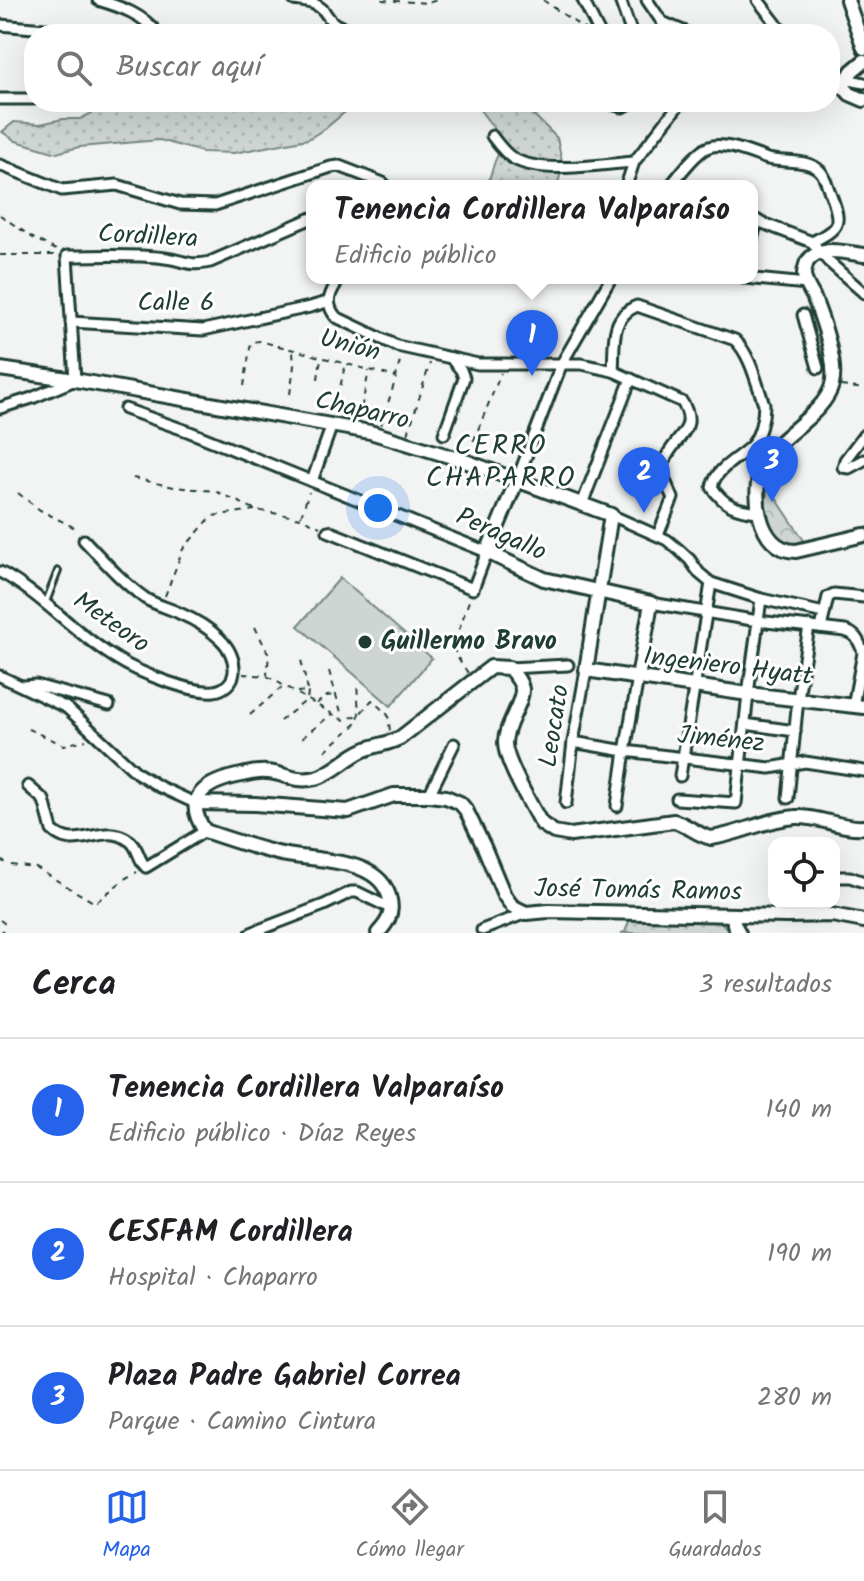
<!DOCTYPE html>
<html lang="es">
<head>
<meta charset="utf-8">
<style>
	body { margin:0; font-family:Kalam,sans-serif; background:#f2f2f2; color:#202124 }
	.controls { position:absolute; right:24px; bottom:24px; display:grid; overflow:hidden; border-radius:16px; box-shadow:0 8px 32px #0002 }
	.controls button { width:72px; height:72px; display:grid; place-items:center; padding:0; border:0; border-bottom:2px solid #e0e0e0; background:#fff; color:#202124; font:40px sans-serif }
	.you { position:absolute; left:378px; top:508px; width:28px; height:28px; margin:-20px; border:6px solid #fff; border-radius:50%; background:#1a73e8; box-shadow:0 0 0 12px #1a73e833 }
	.badge { display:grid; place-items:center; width:52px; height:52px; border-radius:50%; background:#2563eb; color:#fff; font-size:26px; font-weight:700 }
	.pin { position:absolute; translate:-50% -66px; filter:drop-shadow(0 2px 4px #0008) }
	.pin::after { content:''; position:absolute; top:42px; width:28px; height:24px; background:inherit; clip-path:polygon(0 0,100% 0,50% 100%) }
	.popup { position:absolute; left:306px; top:180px; width:452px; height:104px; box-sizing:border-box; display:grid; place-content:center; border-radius:16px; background:#fff; filter:drop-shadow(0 2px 6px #0005); font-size:26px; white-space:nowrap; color:#757577 }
	.popup b { font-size:30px; color:#202124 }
	.popup::after { content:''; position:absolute; left:50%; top:100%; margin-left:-16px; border:16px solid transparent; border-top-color:#fff }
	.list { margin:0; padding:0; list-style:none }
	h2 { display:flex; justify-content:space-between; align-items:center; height:104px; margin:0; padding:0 32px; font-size:34px }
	h2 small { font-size:26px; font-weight:400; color:#757577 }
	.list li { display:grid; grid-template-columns:52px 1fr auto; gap:24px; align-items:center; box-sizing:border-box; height:144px; padding:0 32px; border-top:2px solid #e0e0e0 }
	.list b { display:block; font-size:30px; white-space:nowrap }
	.list p { margin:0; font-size:26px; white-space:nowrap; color:#757577 }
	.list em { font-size:26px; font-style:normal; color:#757577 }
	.icon { flex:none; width:44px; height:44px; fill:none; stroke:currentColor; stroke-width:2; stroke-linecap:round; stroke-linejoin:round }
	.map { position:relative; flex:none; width:864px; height:933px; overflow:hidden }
	.search { position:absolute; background:#fff; box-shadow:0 8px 32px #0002; left:24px; right:24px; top:24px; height:88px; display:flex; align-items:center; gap:20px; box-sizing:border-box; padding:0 28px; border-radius:32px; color:#757577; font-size:30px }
	.sheet { height:536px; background:#fff }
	nav { display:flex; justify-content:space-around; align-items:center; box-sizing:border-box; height:112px; border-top:2px solid #e0e0e0; background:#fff; font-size:22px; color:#757577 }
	nav a { display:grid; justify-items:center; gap:4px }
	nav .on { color:#2563eb }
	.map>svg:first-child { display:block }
	.grass { fill:url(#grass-dots); stroke:#768984; stroke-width:2 }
	.park { fill:url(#park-crowns); stroke:#768984; stroke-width:2 }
	.garden { fill:#ced5d3; stroke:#768984; stroke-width:2 }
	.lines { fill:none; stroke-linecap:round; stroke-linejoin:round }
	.lane-casing { stroke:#1f3d34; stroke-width:10 }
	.street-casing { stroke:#1f3d34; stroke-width:15 }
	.secondary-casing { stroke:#1f3d34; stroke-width:18 }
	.path { stroke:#1f3d34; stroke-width:2; stroke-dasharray:6 6; stroke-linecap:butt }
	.lane { stroke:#fff; stroke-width:4 }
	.street { stroke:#fff; stroke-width:9 }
	.secondary { stroke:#fff; stroke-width:12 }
	.poi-dot { fill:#1f3d34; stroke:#fff; stroke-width:3 }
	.labels { text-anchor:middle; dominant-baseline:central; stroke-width:6; stroke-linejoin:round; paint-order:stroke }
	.street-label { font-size:26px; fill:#1f3d34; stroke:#fff }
	.poi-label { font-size:26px; font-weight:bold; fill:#1f3d34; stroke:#fff; text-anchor:start }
	.neighbourhood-label { font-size:28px; letter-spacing:2px; fill:#1f3d34; stroke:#fff }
</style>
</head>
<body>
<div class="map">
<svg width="864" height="933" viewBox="0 0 864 933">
	<defs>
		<pattern id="grass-dots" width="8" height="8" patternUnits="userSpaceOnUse" patternTransform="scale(2)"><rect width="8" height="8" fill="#ced5d3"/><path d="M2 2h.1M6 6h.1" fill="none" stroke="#b0b8b6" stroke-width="1.8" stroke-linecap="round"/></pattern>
		<pattern id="park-crowns" width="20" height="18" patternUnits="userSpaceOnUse" patternTransform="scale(2)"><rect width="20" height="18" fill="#ced5d3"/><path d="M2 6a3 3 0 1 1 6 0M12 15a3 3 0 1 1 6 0" fill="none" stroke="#b0b8b6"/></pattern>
	</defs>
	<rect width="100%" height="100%" fill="#f2f3f3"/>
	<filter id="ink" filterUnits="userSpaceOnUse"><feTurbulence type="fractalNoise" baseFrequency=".0125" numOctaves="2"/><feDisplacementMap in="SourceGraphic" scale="16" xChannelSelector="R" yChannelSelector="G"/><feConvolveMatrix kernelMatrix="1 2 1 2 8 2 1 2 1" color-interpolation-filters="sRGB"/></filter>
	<g filter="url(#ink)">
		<g class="grass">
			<polygon points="131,102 357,102 326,128 308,139 234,153 202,152 160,140 79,147 57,153 16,141 2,132 14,122 40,124 63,119 80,119 108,105"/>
			<polygon points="470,102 518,102 537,118 557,138 563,166 557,186 487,186 495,161 504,142 480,110"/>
			<polygon points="630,919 720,921 731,933 621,933 625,932"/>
		</g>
		<path class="park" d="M768,486L805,542L789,548C759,525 763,520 768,486Z"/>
		<polygon class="garden" points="340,578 432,658 391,706 298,626"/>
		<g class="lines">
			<g class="lane-casing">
				<polyline id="lane" points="46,602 58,571"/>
			</g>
			<g class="street-casing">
				<g id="street">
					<path d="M98,0C121,7 143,14 158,34"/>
					<path d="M294,0C306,2 316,2 324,11C328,17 331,22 337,25C360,37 389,33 414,34"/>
					<polyline points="583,0 600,34"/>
					<polyline points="620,0 632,34"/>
					<polyline points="647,0 662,22 690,34"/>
					<polyline points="758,0 781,30 783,34"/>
					<polyline points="0,25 101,34"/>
					<polyline points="846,79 864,83"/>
					<polyline points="0,99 34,99"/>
					<polyline points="606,102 622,107 627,105 630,102"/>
					<polyline points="762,102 773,105 796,102"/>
					<path d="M492,136C498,144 505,154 514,159C544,175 601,164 634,162"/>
					<polyline points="0,165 62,190 117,185 180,204 215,205 331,167 339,166 383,183 386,186"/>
					<polyline points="626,186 634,162 681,102"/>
					<path d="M670,186C679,176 696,151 709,147C724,141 752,154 768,159C784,163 809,158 821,172C826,178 828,189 831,195C842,224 840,228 812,242"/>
					<polyline points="752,219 812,242 829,262 864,293"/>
					<polyline points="752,240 757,220"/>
					<path d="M340,278C330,292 324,303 336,317L397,346L478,364H582L613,371L682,402C700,430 674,437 665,460C660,473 667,486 673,498L658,535"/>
					<polyline points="745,278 807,284"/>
					<polyline points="803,315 818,368"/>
					<polyline points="71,322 203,330 310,307 327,302"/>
					<path d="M613,371C615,345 609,317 637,306L735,340C751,356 756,382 764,404C764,417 760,436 751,446C738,459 716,468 712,487C724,506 737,510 759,512"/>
					<path d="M0,408L32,398L75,380L67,256C100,256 133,254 165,258C184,260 188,267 210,262L312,218"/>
					<polyline points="125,409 190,432 487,552 473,589 328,531"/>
					<polyline points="444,434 464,378 461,370 451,358"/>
					<polyline points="864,435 845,460 843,467 849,468 864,460"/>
					<polyline points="517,480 562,363 611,278"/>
					<polyline points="312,481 332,425"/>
					<polyline points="582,504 631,379"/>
					<polyline points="611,515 667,540 678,549 690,560 699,573 711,583 761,599 824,613"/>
					<path d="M0,572C43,595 75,634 117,659C137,672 190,693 214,691C224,690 233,682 234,672C235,660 229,647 220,639C210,629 193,619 179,613C169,608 156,605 146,599C123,583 103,560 84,540"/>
					<path d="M651,603L758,621L845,631C858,634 859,644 864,653"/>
					<polyline points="821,628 828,597 834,594 864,597"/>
					<polyline points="509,668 568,665"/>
					<polyline points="0,676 67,708 137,773 160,787 195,803"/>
					<polyline points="23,686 36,685 109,705"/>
					<polyline points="853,706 863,653"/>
					<polyline points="745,724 795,731"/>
					<polyline points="573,742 625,751 770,768 805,762 864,771"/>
					<polyline points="680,776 711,583"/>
					<path d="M28,786L44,800L52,830C77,854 103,820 130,841C139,848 138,860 146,867L205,831"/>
					<polyline points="429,795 454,744"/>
					<polyline points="788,798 798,699 809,626"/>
					<polyline points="677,799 736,803 748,694 761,599"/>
					<polyline points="566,803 573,742 586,670"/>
					<polyline points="617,806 625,751 638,678"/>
					<polyline points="834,877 850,877 864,882"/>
					<polyline points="787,916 797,903"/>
					<polyline points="482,930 526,913"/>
					<polyline points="251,933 324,905 351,892 357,892 392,909"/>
				</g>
			</g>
			<g class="secondary-casing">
				<g id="secondary">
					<polyline points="847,0 864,48"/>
					<polyline points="864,61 852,71 843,86 850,94 864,100"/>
					<path d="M864,255C846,253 819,244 807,262C806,264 804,272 804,274C804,282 810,290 813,296C822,318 838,363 832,385C824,415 778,435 764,462C750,489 757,551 796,551L864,535"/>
					<polyline points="0,369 75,380 370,432 465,461 611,515 586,670 748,694 864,707"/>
					<polyline points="517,480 487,552 544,579 651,603 638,678"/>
					<polyline points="195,803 255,804 348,811 394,795 429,795 446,797 460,803 466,810 484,847 504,895 512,906 526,913 549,911 787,916 832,915 864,921"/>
					<polyline points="733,915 734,924 739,933"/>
					<path d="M378,933C387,923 393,915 390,900C381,855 311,862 277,853C253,847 228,839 205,831C180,795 210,781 242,775C250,773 258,771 267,772C285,773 294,783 316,778C334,773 347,757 364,750C376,745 388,744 400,738L491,667L509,668C514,674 521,681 522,689C523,703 505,725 505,743C505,761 529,801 538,818L542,824L554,832L571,835L674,821C688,825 697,835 711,838C740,834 766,819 796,817C820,816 841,829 864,827"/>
				</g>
			</g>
			<g class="path">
				<polyline points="382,0 428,3 437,0"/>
				<polyline points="543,0 587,31"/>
				<polyline points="0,215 33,238 60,252"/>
				<polyline points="0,255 58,255"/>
				<polyline points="318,379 321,358"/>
				<polyline points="244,386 251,342 260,341 396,377 401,357"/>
				<polyline points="841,386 864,389"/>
				<polyline points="290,394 294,366 293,352"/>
				<polyline points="338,397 345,365"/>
				<polyline points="359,419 369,371"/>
				<polyline points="381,425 396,378"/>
				<polyline points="408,434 430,363"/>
				<polyline points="469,452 501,373"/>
				<polyline points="133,478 174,487 215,491 256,510 301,518 320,527"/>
				<polyline points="18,493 40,510 75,528 77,531"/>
				<polyline points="301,516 309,492"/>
				<polyline points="165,596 183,549 212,516 255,510"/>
				<polyline points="255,627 269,655 267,675"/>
				<polyline points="329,671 343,719"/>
				<polyline points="468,673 455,654 455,641 470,598"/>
				<polyline points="243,674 267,676 343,720 359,715 372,700 388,715 390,731"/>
				<polyline points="297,692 308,691 301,660"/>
				<polyline points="316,704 327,696 334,695"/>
				<polyline points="250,715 282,687"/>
				<polyline points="280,721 307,700 308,692"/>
				<polyline points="28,729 64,745 86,740"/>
				<polyline points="302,738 332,714"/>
				<polyline points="325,751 357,723 359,715 357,683"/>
				<polyline points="0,860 11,865 36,868 95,903 126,878 137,872"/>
				<polyline points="0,920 4,923 2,933"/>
			</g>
			<use href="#lane" class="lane"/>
			<use href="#street" class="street"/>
			<use href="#secondary" class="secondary"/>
		</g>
	</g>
	<circle class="poi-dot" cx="365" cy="642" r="8"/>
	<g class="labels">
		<g class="street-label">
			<text transform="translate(148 237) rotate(3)">Cordillera</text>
			<text x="176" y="303">Calle 6</text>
			<text transform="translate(350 346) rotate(15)">Unión</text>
			<text transform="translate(362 411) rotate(13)">Chaparro</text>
			<text transform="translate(501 535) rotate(24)">Peragallo</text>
			<text transform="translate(111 623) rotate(35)">Meteoro</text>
			<text transform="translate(728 667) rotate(7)">Ingeniero Hyatt</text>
			<text transform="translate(555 726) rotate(-81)">Leocato</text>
			<text transform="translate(721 740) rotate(6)">Jiménez</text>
			<text transform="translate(638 891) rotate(1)">José Tomás Ramos</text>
		</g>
		<g class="poi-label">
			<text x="381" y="642">Guillermo Bravo</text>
		</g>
		<g class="neighbourhood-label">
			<text x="501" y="446">CERRO<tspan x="501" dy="32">CHAPARRO</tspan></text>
		</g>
	</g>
</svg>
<div class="controls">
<button><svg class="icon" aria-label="locate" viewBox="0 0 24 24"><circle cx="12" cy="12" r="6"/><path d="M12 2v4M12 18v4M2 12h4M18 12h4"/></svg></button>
</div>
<div class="you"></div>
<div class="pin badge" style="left:532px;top:376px">1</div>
<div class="popup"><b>Tenencia Cordillera Valparaíso</b>Edificio público</div>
<div class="pin badge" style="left:644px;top:513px">2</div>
<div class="pin badge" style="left:772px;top:502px">3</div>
<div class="search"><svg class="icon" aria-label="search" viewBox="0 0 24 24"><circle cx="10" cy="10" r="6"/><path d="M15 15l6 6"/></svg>Buscar aquí</div>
</div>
<section class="sheet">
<h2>Cerca<small>3 resultados</small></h2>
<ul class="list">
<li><span class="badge">1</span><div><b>Tenencia Cordillera Valparaíso</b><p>Edificio público · Díaz Reyes</p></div><em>140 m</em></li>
<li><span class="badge">2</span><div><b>CESFAM Cordillera</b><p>Hospital · Chaparro</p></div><em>190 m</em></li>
<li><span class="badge">3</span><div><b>Plaza Padre Gabriel Correa</b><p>Parque · Camino Cintura</p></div><em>280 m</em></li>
</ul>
</section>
<nav>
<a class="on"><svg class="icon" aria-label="map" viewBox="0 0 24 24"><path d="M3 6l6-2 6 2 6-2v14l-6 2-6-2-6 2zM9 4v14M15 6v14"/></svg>Mapa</a>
<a><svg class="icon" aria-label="directions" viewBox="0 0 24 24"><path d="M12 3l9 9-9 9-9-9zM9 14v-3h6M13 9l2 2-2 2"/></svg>Cómo llegar</a>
<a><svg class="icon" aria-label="saved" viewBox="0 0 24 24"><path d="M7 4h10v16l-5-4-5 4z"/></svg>Guardados</a>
</nav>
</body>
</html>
